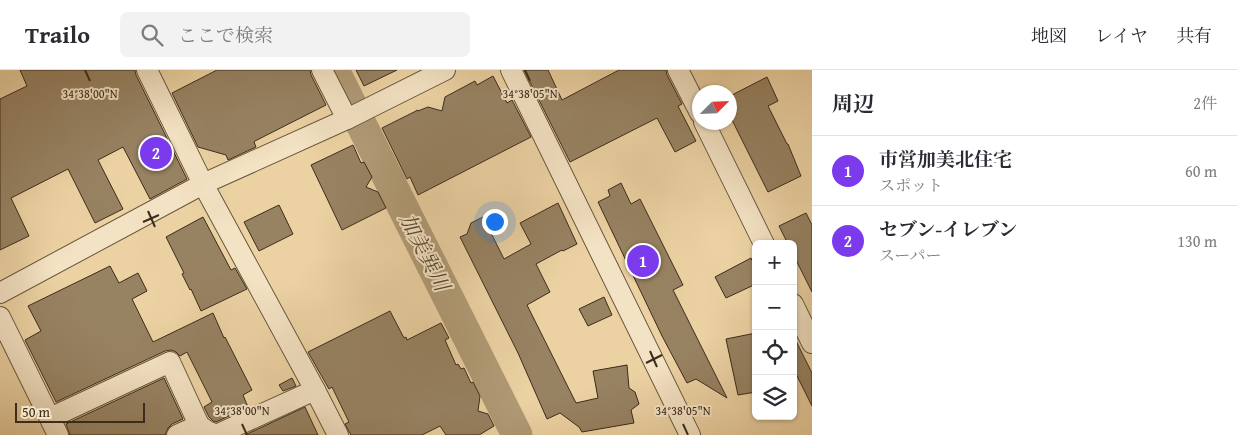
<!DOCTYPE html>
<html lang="ja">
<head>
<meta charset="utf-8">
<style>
	body { margin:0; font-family:"Gentium Book Plus","Noto Serif JP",serif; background:#f2f2f3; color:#2b2b33 }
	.controls { position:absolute; right:15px; bottom:15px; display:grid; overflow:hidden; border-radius:8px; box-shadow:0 1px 4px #0004 }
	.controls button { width:45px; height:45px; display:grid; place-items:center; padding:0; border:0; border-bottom:1px solid #e1e1e2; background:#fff; color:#2b2b33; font:25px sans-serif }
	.compass { position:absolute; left:692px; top:15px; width:45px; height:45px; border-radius:50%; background:#fff; box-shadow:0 1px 4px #0004; rotate:66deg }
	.scale { position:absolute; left:15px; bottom:12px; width:130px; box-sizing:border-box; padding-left:5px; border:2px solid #3b2c1b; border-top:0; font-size:14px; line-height:18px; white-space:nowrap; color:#3b2c1b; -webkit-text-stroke:4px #f3e2c3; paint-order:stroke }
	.you { position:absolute; left:494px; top:151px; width:18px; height:18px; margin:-12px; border:4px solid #fff; border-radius:50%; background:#1a73e8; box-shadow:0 0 0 8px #1a73e833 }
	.badge { display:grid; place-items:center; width:32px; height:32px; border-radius:50%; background:#7c3aed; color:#fff; font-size:16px; font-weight:700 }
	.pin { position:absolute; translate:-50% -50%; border:2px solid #fff; box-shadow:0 1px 5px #0006 }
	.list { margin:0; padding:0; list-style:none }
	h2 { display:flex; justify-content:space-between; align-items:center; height:65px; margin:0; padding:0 20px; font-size:21px }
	h2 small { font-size:16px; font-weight:400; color:#7c7c81 }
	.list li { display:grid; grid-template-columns:32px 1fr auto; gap:15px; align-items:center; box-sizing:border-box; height:70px; padding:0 20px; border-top:1px solid #e1e1e2 }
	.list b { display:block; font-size:19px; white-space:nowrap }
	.list p { margin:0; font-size:16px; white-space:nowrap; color:#7c7c81 }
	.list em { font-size:16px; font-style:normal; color:#7c7c81 }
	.icon { flex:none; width:28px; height:28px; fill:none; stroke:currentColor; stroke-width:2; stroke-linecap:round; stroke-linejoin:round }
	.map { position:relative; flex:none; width:812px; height:365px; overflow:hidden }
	header { display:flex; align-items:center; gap:30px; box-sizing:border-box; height:70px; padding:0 25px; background:#fff; border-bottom:1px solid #e1e1e2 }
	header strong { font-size:24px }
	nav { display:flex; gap:28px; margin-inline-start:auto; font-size:18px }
	.search { width:350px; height:45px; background:#f2f2f3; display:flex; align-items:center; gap:12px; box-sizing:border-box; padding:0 18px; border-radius:8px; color:#7c7c81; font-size:19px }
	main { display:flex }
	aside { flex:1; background:#fff }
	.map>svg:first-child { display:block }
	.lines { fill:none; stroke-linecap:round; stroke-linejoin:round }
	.river { stroke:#b09a75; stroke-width:31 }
	.building { fill:#978262; stroke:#3b2c1b }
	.minor-casing { stroke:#67563d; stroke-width:22 }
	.minor { stroke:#f3e2c3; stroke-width:20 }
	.ticks { fill:none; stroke:#3b2c1b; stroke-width:2 }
	.labels { text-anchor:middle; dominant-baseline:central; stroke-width:4; stroke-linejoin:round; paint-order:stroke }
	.water-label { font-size:21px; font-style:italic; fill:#584832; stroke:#f3e2c3 }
	.ticks-label { font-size:12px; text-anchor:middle; fill:#3b2c1b; stroke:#f3e2c3; stroke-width:4; stroke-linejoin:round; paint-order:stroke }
</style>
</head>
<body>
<header>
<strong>Trailo</strong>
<div class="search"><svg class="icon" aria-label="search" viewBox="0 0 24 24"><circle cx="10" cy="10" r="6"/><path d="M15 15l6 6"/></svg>ここで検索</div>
<nav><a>地図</a><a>レイヤ</a><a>共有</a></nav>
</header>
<main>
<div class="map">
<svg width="812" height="365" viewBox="0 0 812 365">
	<rect width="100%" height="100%" fill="#ecd2a3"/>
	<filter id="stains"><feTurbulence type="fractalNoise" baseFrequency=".004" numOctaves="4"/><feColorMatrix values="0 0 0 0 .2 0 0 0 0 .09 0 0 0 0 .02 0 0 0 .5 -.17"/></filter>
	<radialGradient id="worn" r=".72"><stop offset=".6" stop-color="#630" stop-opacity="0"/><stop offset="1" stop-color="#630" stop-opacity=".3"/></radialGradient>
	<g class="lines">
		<polyline class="river" points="334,0 517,365"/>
	</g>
	<g class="building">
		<polygon points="20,0 135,0 136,5 187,109 150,129 123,77 98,90 123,139 95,153 68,99 11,128 29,166 0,180 0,29 27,16"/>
		<polygon points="217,0 310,0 311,5 326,35 255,71 254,72 256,77 228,90 226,85 198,77 172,23"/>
		<polygon points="356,0 397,0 364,16"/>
		<polygon points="524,0 548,0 562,30 619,0 666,0 667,5 682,34 678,36 696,71 675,82 657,48 570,92"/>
		<polygon points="493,6 507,33 512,30 531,67 418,125 410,107 407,109 382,58 418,40 418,41 428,37 442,41 445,27 475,11 477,15"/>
		<polygon points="767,7 778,31 768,36 787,74 788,74 801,106 768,122 730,46 730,26"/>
		<polygon points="353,75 361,93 364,92 372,107 366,117 378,122 386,138 342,160 311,95"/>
		<polygon points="621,113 631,134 640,129 683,215 673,220 727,328 696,309 687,313 662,266 598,132 610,126 608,120"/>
		<polygon points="558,133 577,174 563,181 562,180 536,194 550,222 527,235 576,333 598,328 593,301 627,295 629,318 635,322 639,334 631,340 634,353 582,362 579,357 560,343 547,349 518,283 460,167 467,164 471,153 483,147 504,189 531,174 520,153"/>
		<polygon points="279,135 293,164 259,181 244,152"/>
		<polygon points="806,143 812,155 812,222 793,184 793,174 788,174 779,156"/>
		<polygon points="203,147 231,200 235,198 247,219 201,241 191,219 190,220 182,204 184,203 166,167"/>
		<polygon points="751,188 756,199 756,214 726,228 715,207"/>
		<polygon points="110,196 119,213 138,203 147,221 132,229 153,272 213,243 224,268 225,267 252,320 243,325 248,337 216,352 213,351 209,347 204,337 212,332 187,282 180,286 176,282 171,280 165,281 56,332 25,270 41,261 28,236"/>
		<polygon points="604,227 612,245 588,256 579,239"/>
		<polygon points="390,241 404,268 406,267 407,270 441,253 449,268 445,270 456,295 458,294 461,299 464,298 471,313 473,312 480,326 478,341 488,344 494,356 479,365 446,365 440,356 422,365 351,365 345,354 349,352 332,317 329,319 308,282"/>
		<polygon points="756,263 756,322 738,325 726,269"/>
		<polygon points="793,265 812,303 812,336 793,298"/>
		<polygon points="164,308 183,349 172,354 168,358 165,365 70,365 66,354"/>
		<polygon points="292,308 296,316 283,321 279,315"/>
		<polygon points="305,337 318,365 245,365"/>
	</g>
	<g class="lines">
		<g class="minor-casing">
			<g id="minor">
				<polyline points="147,0 203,114 315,320 338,365"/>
				<polyline points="322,0 347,49"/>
				<polyline points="511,0 690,365"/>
				<polyline points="678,0 700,43"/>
				<polyline points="704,52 764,174"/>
				<polyline points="0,223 203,114 347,49 445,0"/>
				<polyline points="793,234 812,273"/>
				<polyline points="0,247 58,365"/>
				<polyline points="50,348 170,292 199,355 207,361 216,365 315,320"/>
				<polyline points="177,365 199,355"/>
			</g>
		</g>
		<use href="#minor" class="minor"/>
	</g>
	<path class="ticks" d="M85,0L90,11M525,0L530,11M148,141L155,157M143,152L159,145M650,281L657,297M646,293L662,285M242,354L247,365M683,354L688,365"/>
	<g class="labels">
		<g class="water-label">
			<text transform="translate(425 182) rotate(63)">加美巽川</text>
		</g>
	</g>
	<g class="ticks-label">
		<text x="90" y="28">34°38'00"N</text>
		<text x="530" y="28">34°38'05"N</text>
		<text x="242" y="345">34°38'00"N</text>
		<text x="683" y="345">34°38'05"N</text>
	</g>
	<rect width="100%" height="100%" filter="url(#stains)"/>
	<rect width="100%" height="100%" fill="url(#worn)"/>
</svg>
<div class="controls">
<button>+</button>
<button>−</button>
<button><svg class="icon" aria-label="locate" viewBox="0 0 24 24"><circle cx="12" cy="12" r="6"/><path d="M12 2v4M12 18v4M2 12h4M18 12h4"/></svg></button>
<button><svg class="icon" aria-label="layers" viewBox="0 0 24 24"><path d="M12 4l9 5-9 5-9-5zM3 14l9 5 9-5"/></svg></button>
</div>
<svg class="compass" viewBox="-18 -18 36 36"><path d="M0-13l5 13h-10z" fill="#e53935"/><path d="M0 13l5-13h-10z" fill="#7c7c81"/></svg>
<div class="scale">50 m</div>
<div class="you"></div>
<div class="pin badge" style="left:643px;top:191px">1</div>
<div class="pin badge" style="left:156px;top:83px">2</div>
</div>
<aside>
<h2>周辺<small>2件</small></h2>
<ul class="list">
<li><span class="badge">1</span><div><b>市営加美北住宅</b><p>スポット</p></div><em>60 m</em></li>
<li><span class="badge">2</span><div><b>セブン-イレブン</b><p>スーパー</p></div><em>130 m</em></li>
</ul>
</aside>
</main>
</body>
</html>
